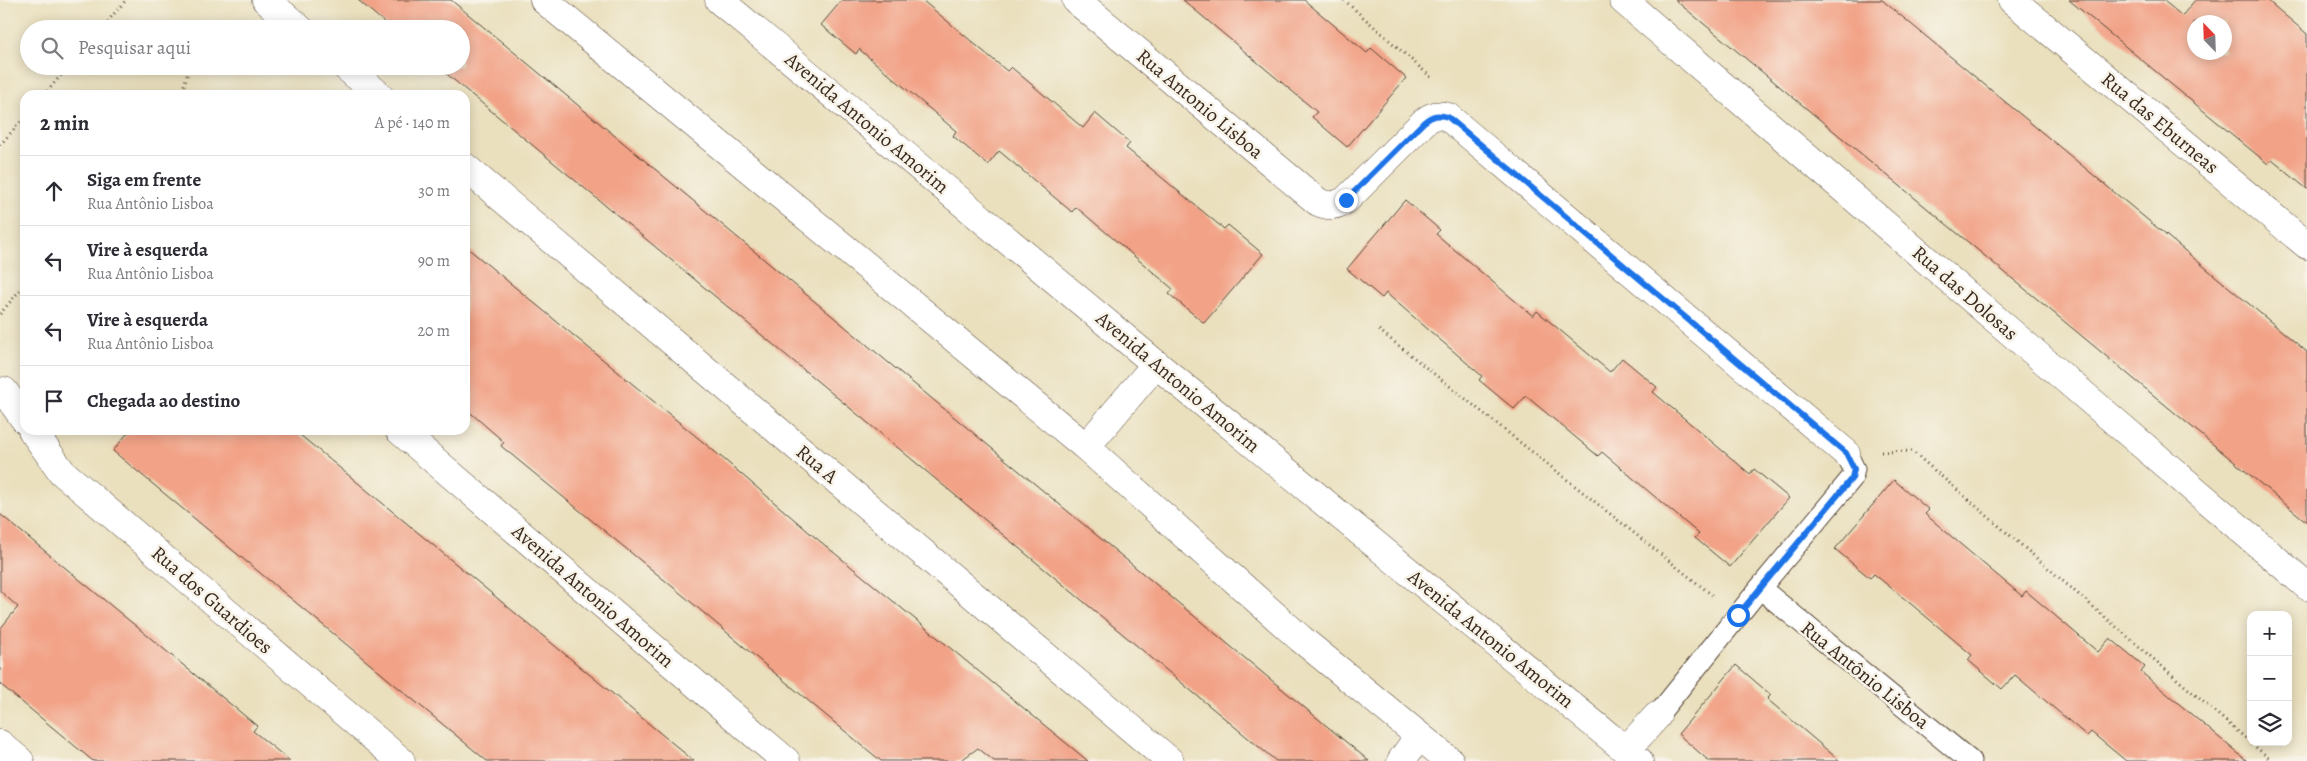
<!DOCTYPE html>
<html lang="pt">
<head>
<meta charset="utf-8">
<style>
	body { margin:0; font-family:Alegreya,serif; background:#f7f7f7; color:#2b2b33 }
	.controls { position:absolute; right:15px; bottom:15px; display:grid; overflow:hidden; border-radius:10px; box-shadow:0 2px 12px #0003 }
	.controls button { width:45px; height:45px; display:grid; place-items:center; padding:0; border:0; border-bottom:1px solid #e1e1e2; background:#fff; color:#2b2b33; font:25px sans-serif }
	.compass { position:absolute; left:2187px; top:15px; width:45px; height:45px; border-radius:50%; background:#fff; box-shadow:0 2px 12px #0003; rotate:337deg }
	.stop { position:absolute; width:15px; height:15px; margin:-11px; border:4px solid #1a73e8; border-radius:50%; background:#fff }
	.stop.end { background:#1a73e8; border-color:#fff; box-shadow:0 1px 5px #0008 }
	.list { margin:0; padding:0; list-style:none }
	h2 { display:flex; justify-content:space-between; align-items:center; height:65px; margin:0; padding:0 20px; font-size:21px }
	h2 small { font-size:16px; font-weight:400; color:#7c7c81 }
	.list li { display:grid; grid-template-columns:32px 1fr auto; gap:15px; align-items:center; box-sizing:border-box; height:70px; padding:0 20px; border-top:1px solid #e1e1e2 }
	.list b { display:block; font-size:19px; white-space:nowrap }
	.list p { margin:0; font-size:16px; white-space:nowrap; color:#7c7c81 }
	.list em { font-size:16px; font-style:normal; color:#7c7c81 }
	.icon { flex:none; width:28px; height:28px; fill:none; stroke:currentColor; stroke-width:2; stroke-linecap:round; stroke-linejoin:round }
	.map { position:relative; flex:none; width:2307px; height:761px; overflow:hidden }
	.search { position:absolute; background:#fff; box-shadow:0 2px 12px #0003; left:20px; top:20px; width:450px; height:55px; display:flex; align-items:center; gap:12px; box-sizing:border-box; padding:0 18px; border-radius:28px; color:#7c7c81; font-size:19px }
	.panel { position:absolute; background:#fff; box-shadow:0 2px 12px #0003; left:20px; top:90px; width:450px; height:345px; border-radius:15px }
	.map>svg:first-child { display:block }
	.building { fill:#f2a286; fill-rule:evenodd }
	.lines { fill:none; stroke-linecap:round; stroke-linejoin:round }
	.service-casing { stroke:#554536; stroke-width:23 }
	.minor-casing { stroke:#554536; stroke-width:29 }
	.tertiary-casing { stroke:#554536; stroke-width:29 }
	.path { stroke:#554536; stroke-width:3; stroke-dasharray:1 4; stroke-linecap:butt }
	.service { stroke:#fff; stroke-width:21 }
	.minor { stroke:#fff; stroke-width:28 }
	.tertiary { stroke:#fff; stroke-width:28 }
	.route { stroke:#1a73e8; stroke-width:6 }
	.labels { text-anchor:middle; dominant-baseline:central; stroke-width:5; stroke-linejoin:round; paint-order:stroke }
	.street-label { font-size:20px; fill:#3b2a1e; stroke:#f7f3e8 }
</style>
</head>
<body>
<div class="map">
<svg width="2307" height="761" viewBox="0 0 2307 761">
	<rect width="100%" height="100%" fill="#f7f3e8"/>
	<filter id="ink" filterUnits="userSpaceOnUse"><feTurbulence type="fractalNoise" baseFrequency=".02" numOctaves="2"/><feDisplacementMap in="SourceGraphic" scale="10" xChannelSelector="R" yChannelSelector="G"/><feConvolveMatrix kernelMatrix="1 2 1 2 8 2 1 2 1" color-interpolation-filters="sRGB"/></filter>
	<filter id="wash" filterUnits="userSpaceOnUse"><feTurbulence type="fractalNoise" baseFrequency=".0096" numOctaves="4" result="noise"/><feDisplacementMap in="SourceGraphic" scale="20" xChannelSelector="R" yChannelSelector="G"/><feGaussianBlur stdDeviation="1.12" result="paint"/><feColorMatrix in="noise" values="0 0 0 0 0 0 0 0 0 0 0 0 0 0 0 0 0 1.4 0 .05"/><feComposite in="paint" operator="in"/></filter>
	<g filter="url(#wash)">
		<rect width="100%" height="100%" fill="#eae0be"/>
		<g id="blocks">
			<g class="building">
				<polygon points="358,0 451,0 1369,761 1276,761 437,66 461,66 461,29 392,29"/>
				<polygon points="842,0 922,0 1007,71 1011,67 1083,128 1095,113 1130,143 1126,148 1224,229 1228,225 1263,254 1204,323 1169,294 1173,289 1076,207 1072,212 999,151 988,165 953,136 956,131 859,49 856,54 821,25"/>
				<polygon points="1183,0 1304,0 1367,53 1371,48 1406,78 1347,147 1312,117 1317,112"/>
				<polygon points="1675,0 1882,0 2003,100 2307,352 2307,522"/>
				<path d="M2069,0H2163L2182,16L2195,0H2267L2307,34V189L2272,160L2268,164ZM2194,22H2224V52H2194Z"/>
				<polygon points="1405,200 1440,230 1436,234 1533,316 1537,311 1610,372 1622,358 1657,387 1653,392 1750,474 1754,469 1789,498 1730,567 1695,538 1699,534 1602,452 1598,456 1526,396 1514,409 1479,380 1482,376 1386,293 1382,298 1347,269"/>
				<polygon points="465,246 726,461 810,533 1088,761 994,761 978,748 960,761 881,761 770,669 685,597 501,446 504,442 465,408"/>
				<polygon points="130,430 294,430 694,761 487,761 113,451"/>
				<polygon points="1894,480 1929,510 1925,514 1985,565 2022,596 2026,591 2098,652 2110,638 2145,667 2141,672 2247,761 2126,761 2091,732 2087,736 2015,675 2002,689 1968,660 1972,655 1911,604 1874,574 1870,578 1835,549"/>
				<polygon points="0,514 257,726 253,731 290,761 93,761 0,684 0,629 18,607 0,591"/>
				<polygon points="1736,665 1771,695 1767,699 1840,761 1709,761 1678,734"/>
			</g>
		</g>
	</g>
	<g filter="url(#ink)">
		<use href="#blocks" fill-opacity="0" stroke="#554536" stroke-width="1"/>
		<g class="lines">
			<g class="service-casing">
				<g id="service">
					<polyline points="1760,588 1970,761"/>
					<polyline points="1657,716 1760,588 1852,478 1854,469 1846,453"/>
				</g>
			</g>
			<g class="minor-casing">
				<g id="minor">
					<polyline points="266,0 300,29"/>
					<path d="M1076,0L1318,202C1329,207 1335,206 1346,200L1424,122C1433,115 1438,114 1448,117L1846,453"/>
					<polyline points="1623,0 2307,586"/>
					<polyline points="2012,0 2307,245"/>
					<polyline points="345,66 379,95"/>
					<polyline points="465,167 1170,761"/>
					<polyline points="4,391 25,420"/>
					<polyline points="32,430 62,472 401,761"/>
					<polyline points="399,430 786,761"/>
					<polyline points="0,744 20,761"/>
					<polyline points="1626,750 1657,716"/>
					<polyline points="1401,761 1419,736"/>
				</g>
			</g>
			<g class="tertiary-casing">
				<g id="tertiary">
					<polyline points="544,0 1086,447 1301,639 1450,761"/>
					<polyline points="719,0 1156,364 1639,761"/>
					<polyline points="1086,447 1156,364"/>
				</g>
			</g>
			<g class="path">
				<polyline points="1344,0 1433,79"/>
				<polyline points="101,29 126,0"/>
				<polyline points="44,95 69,66"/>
				<polyline points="181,95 190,66"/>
				<polyline points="0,145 25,117"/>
				<polyline points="0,314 25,284"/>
				<polyline points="1379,330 1712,595"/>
				<polyline points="1881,452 1912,451 2272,761"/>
			</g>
			<use href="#service" class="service"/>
			<use href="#minor" class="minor"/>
			<use href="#tertiary" class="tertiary"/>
		</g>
	</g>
	<g class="lines" filter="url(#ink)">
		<path class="route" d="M1346,200L1424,122C1433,115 1438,114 1448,117L1846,453L1854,469L1852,478L1738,615"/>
	</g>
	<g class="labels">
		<g class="street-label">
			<text transform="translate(1200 104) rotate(40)">Rua Antonio Lisboa</text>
			<text transform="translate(867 123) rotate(40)">Avenida Antonio Amorim</text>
			<text transform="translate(2160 123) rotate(40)">Rua das Eburneas</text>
			<text transform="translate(1965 293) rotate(41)">Rua das Dolosas</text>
			<text transform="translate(1178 382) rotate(40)">Avenida Antonio Amorim</text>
			<text transform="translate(817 464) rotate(40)">Rua A</text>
			<text transform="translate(593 596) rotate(41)">Avenida Antonio Amorim</text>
			<text transform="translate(212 600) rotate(41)">Rua dos Guardioes</text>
			<text transform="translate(1491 639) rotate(39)">Avenida Antonio Amorim</text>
			<text transform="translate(1865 675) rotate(39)">Rua Antônio Lisboa</text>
		</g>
	</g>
</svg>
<div class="controls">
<button>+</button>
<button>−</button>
<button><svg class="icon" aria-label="layers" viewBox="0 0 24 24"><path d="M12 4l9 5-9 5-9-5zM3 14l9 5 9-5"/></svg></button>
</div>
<svg class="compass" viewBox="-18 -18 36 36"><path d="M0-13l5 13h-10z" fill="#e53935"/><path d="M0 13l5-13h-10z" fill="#7c7c81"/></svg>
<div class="stop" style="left:1738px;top:615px"></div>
<div class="stop end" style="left:1346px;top:200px"></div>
<div class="search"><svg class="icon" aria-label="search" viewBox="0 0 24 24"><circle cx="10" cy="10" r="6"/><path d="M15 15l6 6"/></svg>Pesquisar aqui</div>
<section class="panel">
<h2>2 min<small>A pé · 140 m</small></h2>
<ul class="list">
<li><svg class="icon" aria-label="ahead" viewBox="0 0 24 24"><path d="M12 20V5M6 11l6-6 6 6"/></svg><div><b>Siga em frente</b><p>Rua Antônio Lisboa</p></div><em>30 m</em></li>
<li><svg class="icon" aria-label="left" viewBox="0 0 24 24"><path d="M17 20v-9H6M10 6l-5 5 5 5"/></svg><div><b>Vire à esquerda</b><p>Rua Antônio Lisboa</p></div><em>90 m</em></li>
<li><svg class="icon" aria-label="left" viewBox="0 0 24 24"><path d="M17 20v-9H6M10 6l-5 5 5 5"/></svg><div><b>Vire à esquerda</b><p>Rua Antônio Lisboa</p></div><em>20 m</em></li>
<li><svg class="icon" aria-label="arrive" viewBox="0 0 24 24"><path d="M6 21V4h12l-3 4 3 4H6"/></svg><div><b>Chegada ao destino</b></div></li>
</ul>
</section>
</div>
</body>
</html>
